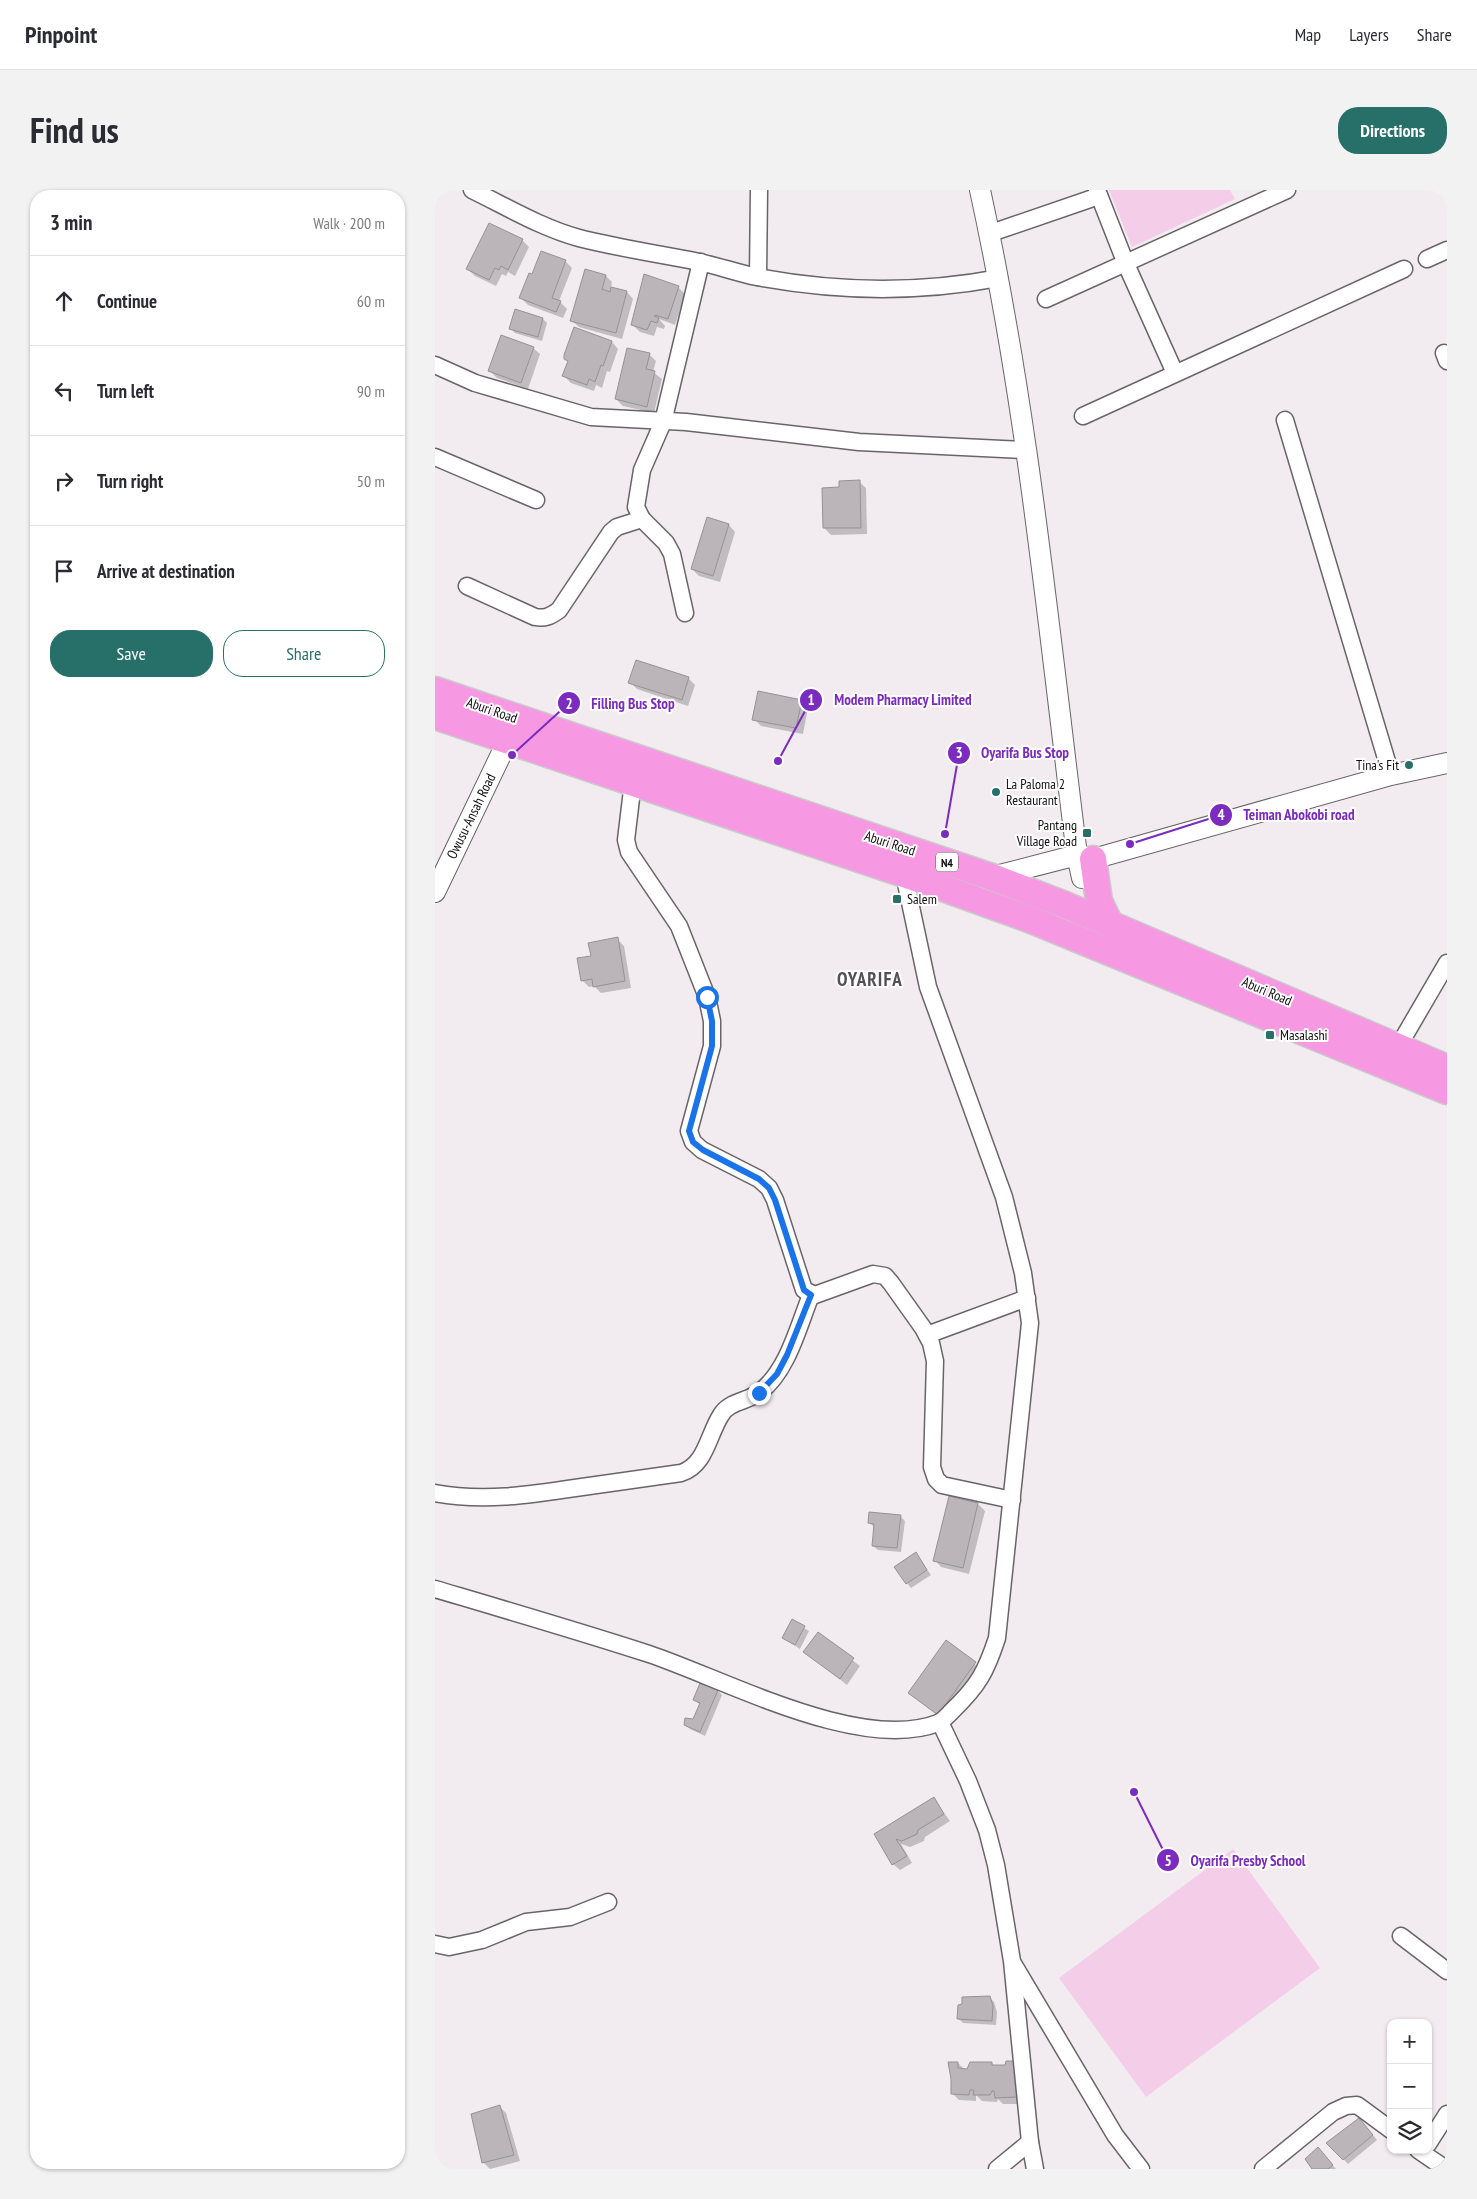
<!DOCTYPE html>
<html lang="en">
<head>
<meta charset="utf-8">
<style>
	body { margin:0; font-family:"PT Sans Narrow",sans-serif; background:#f2f2f3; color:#2b2b33 }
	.controls { position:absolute; right:15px; bottom:15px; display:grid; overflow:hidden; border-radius:10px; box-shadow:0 1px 4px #0004 }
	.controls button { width:45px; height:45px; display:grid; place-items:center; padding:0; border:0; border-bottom:1px solid #e1e1e2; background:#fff; color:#2b2b33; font:25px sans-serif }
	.stop { position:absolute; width:15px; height:15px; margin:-11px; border:4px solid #1a73e8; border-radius:50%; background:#fff }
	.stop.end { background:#1a73e8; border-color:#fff; box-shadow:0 1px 5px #0008 }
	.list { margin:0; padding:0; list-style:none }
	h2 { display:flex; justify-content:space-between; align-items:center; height:65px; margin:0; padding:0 20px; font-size:21px }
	h2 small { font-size:16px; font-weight:400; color:#7c7c81 }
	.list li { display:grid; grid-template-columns:32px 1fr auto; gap:15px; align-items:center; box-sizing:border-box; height:90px; padding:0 20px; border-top:1px solid #e1e1e2 }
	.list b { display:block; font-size:19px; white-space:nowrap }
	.list em { font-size:16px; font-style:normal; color:#7c7c81 }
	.actions { display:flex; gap:10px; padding:15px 20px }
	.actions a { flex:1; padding:11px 0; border:1px solid #277069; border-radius:20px; text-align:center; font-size:18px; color:#277069 }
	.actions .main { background:#277069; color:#fff }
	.icon { flex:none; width:28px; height:28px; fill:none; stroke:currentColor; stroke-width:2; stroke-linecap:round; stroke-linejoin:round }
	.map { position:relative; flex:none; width:1012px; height:1979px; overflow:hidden; border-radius:20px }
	header { display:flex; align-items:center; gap:30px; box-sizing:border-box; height:70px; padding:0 25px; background:#fff; border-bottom:1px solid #e1e1e2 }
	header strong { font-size:24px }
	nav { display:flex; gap:28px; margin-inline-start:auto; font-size:18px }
	.intro { display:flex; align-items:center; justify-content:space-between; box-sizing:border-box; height:120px; padding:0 30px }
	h1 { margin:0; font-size:35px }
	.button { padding:12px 22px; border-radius:20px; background:#277069; color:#fff; font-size:18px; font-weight:700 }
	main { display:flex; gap:30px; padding:0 30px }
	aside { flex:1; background:#fff; border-radius:20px; box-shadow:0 1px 4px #0004 }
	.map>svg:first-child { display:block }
	.green { fill:#f4cee9 }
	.shadow { fill:#0003 }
	.building { fill:#bbb5b9; stroke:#969195 }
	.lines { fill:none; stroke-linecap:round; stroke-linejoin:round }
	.minor-casing { stroke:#6a6468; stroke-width:19 }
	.tertiary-casing { stroke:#6a6468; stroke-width:22 }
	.trunk-casing { stroke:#cacaca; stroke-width:29 }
	.minor { stroke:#fff; stroke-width:16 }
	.tertiary { stroke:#fff; stroke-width:20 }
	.trunk { stroke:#f698e2; stroke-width:26 }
	.route { stroke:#1a73e8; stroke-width:6 }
	.poi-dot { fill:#277069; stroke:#fff; stroke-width:2 }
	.labels { text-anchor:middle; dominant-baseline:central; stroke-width:4; stroke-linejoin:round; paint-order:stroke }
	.shield { fill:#fff; stroke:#585657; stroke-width:1 }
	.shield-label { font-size:12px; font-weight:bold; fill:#100e0f }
	.street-label { font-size:14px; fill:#100e0f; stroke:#fff }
	.poi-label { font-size:14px; fill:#100e0f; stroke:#fff; text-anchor:start }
	.district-label { font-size:19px; font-weight:bold; letter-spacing:1px; fill:#555053; stroke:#fff }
	.leader { fill:none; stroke:#7b2cbf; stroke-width:2 }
	.callout-dot { fill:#7b2cbf; stroke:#fff; stroke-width:2 }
	.mark-label { font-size:15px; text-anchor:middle; font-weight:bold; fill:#fff }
	.callout-label { font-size:15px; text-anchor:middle; font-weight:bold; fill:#7b2cbf; stroke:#fff; stroke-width:4; stroke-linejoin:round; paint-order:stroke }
</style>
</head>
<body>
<header>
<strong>Pinpoint</strong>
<nav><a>Map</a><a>Layers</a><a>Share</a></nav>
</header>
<div class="intro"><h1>Find us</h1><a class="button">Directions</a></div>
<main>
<aside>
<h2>3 min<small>Walk · 200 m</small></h2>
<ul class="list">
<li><svg class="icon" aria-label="ahead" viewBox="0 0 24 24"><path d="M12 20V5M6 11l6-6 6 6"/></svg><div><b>Continue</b></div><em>60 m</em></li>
<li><svg class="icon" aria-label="left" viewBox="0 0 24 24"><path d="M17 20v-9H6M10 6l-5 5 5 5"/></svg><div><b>Turn left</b></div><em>90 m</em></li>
<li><svg class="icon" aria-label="right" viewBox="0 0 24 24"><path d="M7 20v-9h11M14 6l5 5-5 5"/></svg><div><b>Turn right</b></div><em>50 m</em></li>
<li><svg class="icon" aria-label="arrive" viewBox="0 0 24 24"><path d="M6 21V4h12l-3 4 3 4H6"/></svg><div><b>Arrive at destination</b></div></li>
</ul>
<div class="actions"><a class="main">Save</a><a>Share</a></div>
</aside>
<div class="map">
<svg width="1012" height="1979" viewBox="0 0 1012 1979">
	<rect width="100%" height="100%" fill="#f2ecf0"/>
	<g class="green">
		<polygon points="674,0 795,0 800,9 697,57"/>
		<polygon points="798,1659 885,1778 711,1907 624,1788"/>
	</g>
	<g class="shadow">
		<polygon points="87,50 94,57 80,86 73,82 71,86 67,84 61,96 40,86 33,79"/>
		<polygon points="130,71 137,78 124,111 132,119 128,128 93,115 86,108 98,86"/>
		<polygon points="171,86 177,92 176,98 192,102 198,109 187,149 144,137 137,131"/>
		<polygon points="243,97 250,104 240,135 224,129 230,136 229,139 222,137 219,146 205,142 198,135"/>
		<polygon points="81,121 108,129 112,133 107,151 80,143 75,138"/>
		<polygon points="177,152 183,159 175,182 172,181 167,198 161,195 159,201 136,193 129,186 134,172 130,169"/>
		<polygon points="98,158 105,164 93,199 62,188 55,181"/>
		<polygon points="214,164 221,171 218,182 227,189 219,223 188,216 181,209"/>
		<polygon points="424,292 431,298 432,344 396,345 389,338 405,299"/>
		<polygon points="294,335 300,342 285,392 264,386 257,379"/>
		<polygon points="253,488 260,495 253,516 202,499 195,492"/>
		<polygon points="366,511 373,518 368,544 326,536 319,529"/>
		<polygon points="182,749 189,756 196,798 166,803 159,796 154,797 147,790 157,767"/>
		<polygon points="515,1308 543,1314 550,1321 534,1384 506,1377 500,1370"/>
		<polygon points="465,1326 470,1331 466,1362 443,1360 438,1356 439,1337 435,1333"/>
		<polygon points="481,1364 496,1385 476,1398 472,1393"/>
		<polygon points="357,1431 374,1441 365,1459 348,1448"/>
		<polygon points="383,1444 425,1476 412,1495 370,1462"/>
		<polygon points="511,1452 547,1480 510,1531 474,1503"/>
		<polygon points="266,1494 283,1501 287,1505 270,1546 255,1539 250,1535 259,1531 266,1515 259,1510"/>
		<polygon points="499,1609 515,1631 490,1647 489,1651 475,1657 466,1654 477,1673 465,1680 458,1674 441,1644"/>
		<polygon points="554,1807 559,1812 562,1822 561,1835 528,1833 524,1829 529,1815"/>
		<polygon points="523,1873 530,1880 556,1873 560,1877 571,1876 588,1914 568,1914 563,1909 562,1912 547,1911 541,1905 541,1911 524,1910 517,1903"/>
		<polygon points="64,1916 71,1923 85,1971 55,1979 48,1972"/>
		<polygon points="929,1934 942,1950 913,1974 893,1953"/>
		<polygon points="887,1963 901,1979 879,1979"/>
	</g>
	<g class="building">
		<polygon points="54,33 88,49 73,80 66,76 64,80 60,78 54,90 31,79"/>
		<polygon points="106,61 131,70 117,108 126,111 121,122 84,108 94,83 97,84"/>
		<polygon points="150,79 171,85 167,99 175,102 176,97 192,101 181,143 135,131"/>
		<polygon points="209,84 244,96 233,129 220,125 219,126 224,128 222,133 216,131 212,140 196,135"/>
		<polygon points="80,119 108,128 103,147 74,139"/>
		<polygon points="139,137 177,151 168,176 166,175 160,192 154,189 152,195 127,186 133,171 129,169 129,165"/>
		<polygon points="66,145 99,157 86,193 53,181"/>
		<polygon points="192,158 215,163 211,179 220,181 212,217 180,209"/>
		<polygon points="425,290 426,338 388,338 387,298 404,297 404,291"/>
		<polygon points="272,327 294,334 278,386 256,379"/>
		<polygon points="201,470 254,487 247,510 193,493"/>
		<polygon points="323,501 367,510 361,538 317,530"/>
		<polygon points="183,747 190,791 158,797 157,789 146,791 142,768 156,766 153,753"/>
		<polygon points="514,1306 543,1313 528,1378 498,1371"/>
		<polygon points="434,1322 466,1325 462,1358 437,1356 439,1334 433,1333"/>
		<polygon points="481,1362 492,1380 471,1394 459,1377"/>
		<polygon points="357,1429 370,1436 360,1455 347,1448"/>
		<polygon points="383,1442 419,1468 405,1489 368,1462"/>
		<polygon points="511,1450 541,1472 503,1525 473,1503"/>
		<polygon points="265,1493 283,1500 265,1542 249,1535 250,1528 258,1529 265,1513 258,1510"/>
		<polygon points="499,1607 509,1624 483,1640 482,1644 467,1651 461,1649 472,1666 457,1675 439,1644"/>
		<polygon points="555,1806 558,1816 557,1831 522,1829 523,1815 527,1814 527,1807"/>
		<polygon points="571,1871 581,1871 582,1907 560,1908 559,1901 557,1901 555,1905 538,1905 539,1900 535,1900 534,1905 516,1904 516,1889 513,1872 523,1872 523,1878 532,1879 535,1872 557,1872 557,1875 570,1875"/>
		<polygon points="65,1915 79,1965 47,1973 36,1924"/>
		<polygon points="924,1928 938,1945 908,1970 891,1953"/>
		<polygon points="883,1957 898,1975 893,1979 877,1979 870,1969"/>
	</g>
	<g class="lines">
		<g class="minor-casing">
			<g id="minor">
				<path d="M37,0C72,17 107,38 144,48C183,58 224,64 264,72C283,76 303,83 322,87C402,102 485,103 564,88"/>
				<polyline points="662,0 691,74 740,183"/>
				<polyline points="556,43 664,6"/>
				<polyline points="992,69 1012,60"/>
				<polyline points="323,87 324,0"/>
				<polyline points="611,109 852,0"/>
				<polyline points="1009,163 1012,171"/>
				<polyline points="0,175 40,193 156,227 251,232 424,252 590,260"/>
				<polyline points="648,226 969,79"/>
				<polyline points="850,230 956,585"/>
				<polyline points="0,267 101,310"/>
				<path d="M32,396L100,427C110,429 116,426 124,420L176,342L182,337L207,329"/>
				<polyline points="250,423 237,364 231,353 207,329 201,317 207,280 228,232 266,72"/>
				<polyline points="198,592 191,650 194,662 244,736 272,807 277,831 277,856 254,941 258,952 267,960 324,989 334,998 340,1010 369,1100 380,1105 438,1084 450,1086 456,1093 488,1138 496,1153 500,1171 497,1277 501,1289 507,1295 577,1310"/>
				<polyline points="963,857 1012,773"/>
				<polyline points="492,1145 592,1108"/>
				<path d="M0,1303C47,1312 94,1305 140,1298C176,1293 211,1288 246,1283C271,1275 273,1245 286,1225C294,1211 312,1212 325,1202C353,1180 363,1137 376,1105"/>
				<path d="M0,1399C71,1420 143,1441 214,1464C289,1489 425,1563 503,1533C508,1531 513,1525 517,1521C543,1496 551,1482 562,1448L595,1133L588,1083L569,1007L493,797L469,684"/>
				<polyline points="505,1532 533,1591 552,1640 561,1675 577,1771 595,1952 600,1979"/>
				<polyline points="966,1746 1012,1781"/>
				<polyline points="0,1754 14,1757 47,1750 91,1732 135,1727 173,1712"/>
				<polyline points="579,1775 680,1945 706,1979"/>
				<polyline points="993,1954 1012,1924"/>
				<polyline points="983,1960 1011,1979"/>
				<polyline points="562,1979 595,1952"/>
				<polyline points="828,1979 898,1922 911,1916 922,1915 956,1940"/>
			</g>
		</g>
		<g class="tertiary-casing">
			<g id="tertiary">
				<path d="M545,0C593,219 614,443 642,665L647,688"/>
				<polyline points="557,687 642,665 658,669 956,585 1012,573"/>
				<polyline points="0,702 73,550"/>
			</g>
		</g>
		<g class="trunk-casing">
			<g id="trunk">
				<polyline points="0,500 557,687 628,714 1012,878"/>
				<polyline points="0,526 469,684 594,729 1012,901"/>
				<polyline points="658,669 664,711 675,734"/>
			</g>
		</g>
		<use href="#minor" class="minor"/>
		<use href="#tertiary" class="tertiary"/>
		<use href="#trunk" class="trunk"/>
	</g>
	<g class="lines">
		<polyline class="route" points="272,807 277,831 277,856 254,941 258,952 268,960 324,989 334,998 340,1010 369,1100 376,1105 352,1165 342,1184 324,1203"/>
	</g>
	<g class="poi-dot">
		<circle cx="974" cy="575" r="5"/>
		<circle cx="561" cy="602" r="5"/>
		<rect x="647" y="638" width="10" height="10" rx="2.5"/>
		<rect x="457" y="704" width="10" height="10" rx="2.5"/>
		<rect x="830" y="840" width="10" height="10" rx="2.5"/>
	</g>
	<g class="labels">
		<rect class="shield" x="501" y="662.5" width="22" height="19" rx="4"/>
		<g class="shield-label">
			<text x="512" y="672">N4</text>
		</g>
		<g class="street-label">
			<text transform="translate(57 520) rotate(19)">Aburi Road</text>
			<text transform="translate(36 626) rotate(-64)">Owusu-Ansah Road</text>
			<text transform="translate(455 653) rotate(18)">Aburi Road</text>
			<text transform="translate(832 801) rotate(23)">Aburi Road</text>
		</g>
		<g class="poi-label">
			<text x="964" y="575" text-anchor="end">Tina's Fit</text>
			<text x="571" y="594">La Paloma 2<tspan x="571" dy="16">Restaurant</tspan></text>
			<text x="642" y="635" text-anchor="end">Pantang<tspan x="642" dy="16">Village Road</tspan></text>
			<text x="472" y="709">Salem</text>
			<text x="845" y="845">Masalashi</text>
		</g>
		<g class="district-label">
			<text x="435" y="789">OYARIFA</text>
		</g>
	</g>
	<path class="leader" d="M343 571L376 510M77 565L134 513M510 644L524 563M695 654L786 625M699 1602L733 1670"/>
	<g class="callout-dot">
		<circle cx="343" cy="571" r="5"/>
		<circle cx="77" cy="565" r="5"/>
		<circle cx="510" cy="644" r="5"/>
		<circle cx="695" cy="654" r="5"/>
		<circle cx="699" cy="1602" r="5"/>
		<circle cx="376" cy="510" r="12"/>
		<circle cx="134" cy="513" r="12"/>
		<circle cx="524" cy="563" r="12"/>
		<circle cx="786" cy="625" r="12"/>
		<circle cx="733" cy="1670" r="12"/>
	</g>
	<g class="mark-label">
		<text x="376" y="515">1</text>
		<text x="134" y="519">2</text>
		<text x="524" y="568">3</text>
		<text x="786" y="630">4</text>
		<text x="733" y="1676">5</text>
	</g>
	<g class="callout-label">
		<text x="468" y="515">Modem Pharmacy Limited</text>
		<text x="198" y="519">Filling Bus Stop</text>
		<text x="590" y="568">Oyarifa Bus Stop</text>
		<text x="864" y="630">Teiman Abokobi road</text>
		<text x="813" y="1676">Oyarifa Presby School</text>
	</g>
</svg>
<div class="controls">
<button>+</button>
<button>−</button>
<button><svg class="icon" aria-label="layers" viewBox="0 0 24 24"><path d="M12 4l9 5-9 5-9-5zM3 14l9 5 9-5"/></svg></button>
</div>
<div class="stop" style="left:272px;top:807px"></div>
<div class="stop end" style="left:324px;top:1203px"></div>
</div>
</main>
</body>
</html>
